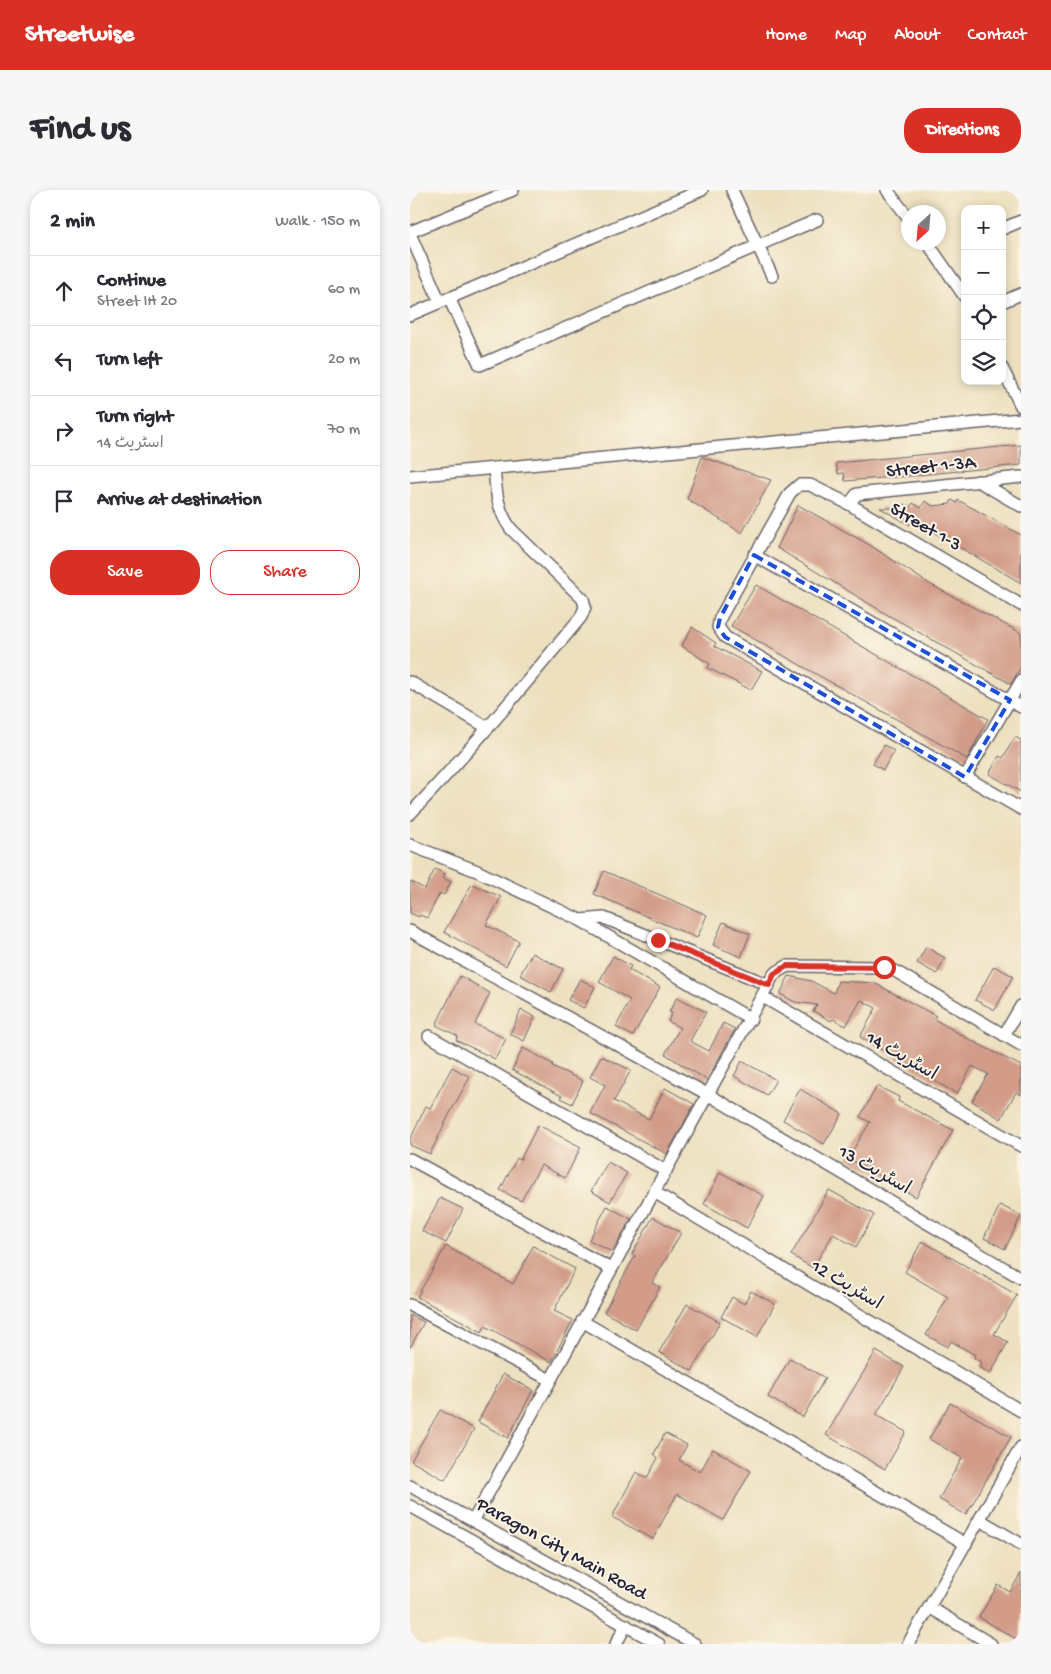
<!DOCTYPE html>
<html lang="en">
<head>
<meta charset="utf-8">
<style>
	body { margin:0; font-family:"Gochi Hand","Playpen Sans Arabic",sans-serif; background:#f7f7f7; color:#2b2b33 }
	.controls { position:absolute; right:15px; top:15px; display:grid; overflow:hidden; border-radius:10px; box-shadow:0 2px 8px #0003 }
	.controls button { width:45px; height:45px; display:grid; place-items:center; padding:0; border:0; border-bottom:1px solid #e1e1e2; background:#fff; color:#2b2b33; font:25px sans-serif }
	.compass { position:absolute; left:491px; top:15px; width:45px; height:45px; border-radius:50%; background:#fff; box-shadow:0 2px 8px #0003; rotate:206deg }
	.stop { position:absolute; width:15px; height:15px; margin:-11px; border:4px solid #d93025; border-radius:50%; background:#fff }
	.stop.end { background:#d93025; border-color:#fff; box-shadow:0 1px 5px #0008 }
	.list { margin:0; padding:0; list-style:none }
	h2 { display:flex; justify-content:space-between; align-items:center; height:65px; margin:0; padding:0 20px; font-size:21px }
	h2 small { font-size:16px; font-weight:400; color:#7c7c81 }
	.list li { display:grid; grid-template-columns:32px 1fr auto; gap:15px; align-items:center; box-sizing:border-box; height:70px; padding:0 20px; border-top:1px solid #e1e1e2 }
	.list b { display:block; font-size:19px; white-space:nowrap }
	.list p { margin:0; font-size:16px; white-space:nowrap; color:#7c7c81 }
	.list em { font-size:16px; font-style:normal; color:#7c7c81 }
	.actions { display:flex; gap:10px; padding:15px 20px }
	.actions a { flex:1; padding:11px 0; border:1px solid #d93025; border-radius:20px; text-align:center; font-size:18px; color:#d93025 }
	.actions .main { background:#d93025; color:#fff }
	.icon { flex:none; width:28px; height:28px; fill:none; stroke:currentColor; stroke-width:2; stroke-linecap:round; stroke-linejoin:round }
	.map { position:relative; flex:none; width:611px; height:1454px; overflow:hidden; border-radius:20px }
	header { display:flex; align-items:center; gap:30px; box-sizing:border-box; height:70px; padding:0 25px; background:#d93025; color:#fff }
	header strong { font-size:24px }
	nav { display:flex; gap:28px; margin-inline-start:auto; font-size:18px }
	.intro { display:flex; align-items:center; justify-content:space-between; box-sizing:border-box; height:120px; padding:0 30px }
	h1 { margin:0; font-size:35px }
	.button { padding:12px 22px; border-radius:20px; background:#d93025; color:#fff; font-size:18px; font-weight:700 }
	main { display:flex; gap:30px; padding:0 30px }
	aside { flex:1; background:#fff; border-radius:20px; box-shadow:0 2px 8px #0003 }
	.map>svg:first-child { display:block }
	.building { fill:#d29c89 }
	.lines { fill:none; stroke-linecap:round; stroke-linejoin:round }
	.minor-casing { stroke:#696469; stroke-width:14 }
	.minor { stroke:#fff; stroke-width:11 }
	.route { stroke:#d93025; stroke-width:6 }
	.marked { fill:none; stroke:#1d4ed8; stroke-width:4; stroke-dasharray:10 6; stroke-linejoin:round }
	.labels { text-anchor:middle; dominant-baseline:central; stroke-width:4; stroke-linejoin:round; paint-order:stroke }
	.street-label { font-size:19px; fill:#22223b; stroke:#fcf5e5 }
</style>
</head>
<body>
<header>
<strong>Streetwise</strong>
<nav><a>Home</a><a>Map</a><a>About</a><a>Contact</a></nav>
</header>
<div class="intro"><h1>Find us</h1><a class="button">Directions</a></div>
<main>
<aside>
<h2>2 min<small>Walk · 150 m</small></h2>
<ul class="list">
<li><svg class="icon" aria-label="ahead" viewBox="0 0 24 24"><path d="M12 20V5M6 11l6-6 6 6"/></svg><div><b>Continue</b><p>Street IH 20</p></div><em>60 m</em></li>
<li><svg class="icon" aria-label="left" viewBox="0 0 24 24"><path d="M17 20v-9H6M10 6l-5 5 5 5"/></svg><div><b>Turn left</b></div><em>20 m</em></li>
<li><svg class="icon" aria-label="right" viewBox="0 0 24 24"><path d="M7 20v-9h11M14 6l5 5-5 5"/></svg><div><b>Turn right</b><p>اسٹریٹ 14</p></div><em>70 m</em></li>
<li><svg class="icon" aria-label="arrive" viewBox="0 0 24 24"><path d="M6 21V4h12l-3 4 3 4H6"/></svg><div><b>Arrive at destination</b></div></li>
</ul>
<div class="actions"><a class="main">Save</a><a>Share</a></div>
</aside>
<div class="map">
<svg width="611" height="1454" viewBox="0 0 611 1454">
	<rect width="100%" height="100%" fill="#fcf5e5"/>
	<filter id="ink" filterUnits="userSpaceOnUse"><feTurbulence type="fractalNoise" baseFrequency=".02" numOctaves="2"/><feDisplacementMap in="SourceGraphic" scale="10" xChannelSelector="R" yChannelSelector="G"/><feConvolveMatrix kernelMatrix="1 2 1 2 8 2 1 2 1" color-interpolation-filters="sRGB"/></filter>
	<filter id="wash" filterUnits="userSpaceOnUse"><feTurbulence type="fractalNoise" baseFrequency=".0096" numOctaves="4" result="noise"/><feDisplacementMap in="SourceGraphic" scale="20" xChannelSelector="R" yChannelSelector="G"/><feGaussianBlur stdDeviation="1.12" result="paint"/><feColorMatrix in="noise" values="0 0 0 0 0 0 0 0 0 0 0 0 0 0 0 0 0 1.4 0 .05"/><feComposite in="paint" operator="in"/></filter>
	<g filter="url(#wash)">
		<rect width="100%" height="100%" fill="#ede0bf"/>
		<g id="blocks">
			<g class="building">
				<polygon points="611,255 611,275 497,286 435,291 434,283 428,284 426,273"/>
				<polygon points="292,267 361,290 332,343 277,309"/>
				<polygon points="542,310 547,313 548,310 611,345 611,393 503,330 500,335 470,318 492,318 494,314 500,318 503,313 511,318 515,311 523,316 540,314"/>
				<polygon points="388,315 458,354 518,393 611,443 611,477 601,494 478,425 367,358"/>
				<polygon points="346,395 578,529 557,569 321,436"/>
				<polygon points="282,437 306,453 304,456 352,481 341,500 298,478 300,474 272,456"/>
				<polygon points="605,547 611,550 611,602 579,584 589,566 593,568"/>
				<polygon points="474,555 484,561 473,580 463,574"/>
				<polygon points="25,679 35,684 33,688 41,692 34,705 30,703 17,728 10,725 9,727 0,723 0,691 15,699"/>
				<polygon points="194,681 297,725 287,748 184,704"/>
				<polygon points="62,694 91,707 76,735 109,751 96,776 34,742"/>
				<polygon points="313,732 340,744 331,767 303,755"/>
				<polygon points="516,757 535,768 527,784 507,773"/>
				<polygon points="122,763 153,779 141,802 110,785"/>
				<polygon points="203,766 221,776 219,780 250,797 223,846 206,837 220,810 189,792"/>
				<polygon points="584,776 603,786 585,820 565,810"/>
				<polygon points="50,786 80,803 65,834 96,849 85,869 46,850 48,846 26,835"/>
				<polygon points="379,786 401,791 424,803 428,791 464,793 526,826 524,829 555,847 611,876 611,905 606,902 591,929 562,911 578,884 562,876 547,904 450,847 466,818 451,810 436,836 423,829 421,831 403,821 407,815 385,812 370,804"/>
				<polygon points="170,789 185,797 174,818 158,810"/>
				<polygon points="267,807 296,822 280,851 299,861 313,833 325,839 297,890 255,864 270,838 258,831 262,823 259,822"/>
				<polygon points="111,820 125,827 114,851 100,844"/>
				<polygon points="113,858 143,874 142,876 173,891 162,914 151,908 152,906 102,880"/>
				<polygon points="191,866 221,880 204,911 223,921 239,929 255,898 284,914 257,964 180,923 195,895 180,887"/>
				<polygon points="332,871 366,890 357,905 324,886"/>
				<polygon points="42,877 60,887 40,923 20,964 0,955 0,950 16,916 20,918"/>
				<polygon points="467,896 489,907 488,911 543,940 506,1007 438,968 460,932 450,927"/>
				<polygon points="390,899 432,924 414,954 373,930"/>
				<polygon points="128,935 171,957 155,988 131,975 111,1011 90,1000 107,968 110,970"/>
				<polygon points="198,972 217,983 200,1012 181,1001"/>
				<polygon points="310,982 354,1006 337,1038 294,1014"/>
				<polygon points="419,1000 464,1025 446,1057 423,1044 403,1078 381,1065"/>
				<polygon points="30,1008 53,1019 36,1053 12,1041"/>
				<polygon points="590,1015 611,1026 595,1059 574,1048"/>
				<polygon points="197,1016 221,1029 202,1062 179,1050"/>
				<polygon points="243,1027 271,1043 242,1093 250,1097 226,1140 194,1122 225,1066 222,1064"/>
				<polygon points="512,1051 607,1105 584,1144 598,1152 580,1184 569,1177 571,1172 564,1168 565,1165 541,1151 538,1157 516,1145 538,1107 495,1082"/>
				<polygon points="36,1056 103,1094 123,1056 165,1079 144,1121 163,1130 141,1172 75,1136 72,1142 7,1107"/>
				<polygon points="341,1101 365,1114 347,1147 311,1127 322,1107 334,1114"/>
				<polygon points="277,1114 310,1132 282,1181 249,1162"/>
				<polygon points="0,1125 14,1132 0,1158"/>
				<polygon points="466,1161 494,1177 466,1225 496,1242 475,1279 416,1245"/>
				<polygon points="380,1168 415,1188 393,1227 358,1207"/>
				<polygon points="93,1184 123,1200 98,1248 68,1232"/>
				<polygon points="540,1213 601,1247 556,1325 529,1309 552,1268 519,1249"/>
				<polygon points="30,1220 64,1239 35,1290 1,1271"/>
				<polygon points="255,1243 277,1255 269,1270 290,1282 303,1259 341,1281 313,1330 267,1304 243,1349 202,1327 226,1282 237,1288 248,1268 244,1264"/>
				<polygon points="611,1383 611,1452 569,1427 588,1395 600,1402"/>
			</g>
		</g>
	</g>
	<g filter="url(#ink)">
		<use href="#blocks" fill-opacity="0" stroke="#696469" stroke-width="1"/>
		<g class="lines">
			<g class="minor-casing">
				<g id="minor">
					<polyline points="322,0 362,86"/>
					<polyline points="477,0 498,27"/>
					<polyline points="592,39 611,31"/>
					<polyline points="0,42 103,0"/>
					<polyline points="0,44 30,112"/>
					<polyline points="517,52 555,107"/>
					<polyline points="39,108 70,175 407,30"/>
					<polyline points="592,112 611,104"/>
					<polyline points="0,125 292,0"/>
					<polyline points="592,178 611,216"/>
					<polyline points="0,286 611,229"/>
					<polyline points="568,291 611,316"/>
					<polyline points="439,314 447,304 611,287"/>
					<polyline points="344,365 611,517"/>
					<polyline points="611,415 439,314 400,295 389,295 380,303 310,428 308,437 315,447 611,619"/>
					<polyline points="0,492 78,538"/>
					<polyline points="555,587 611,491"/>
					<path d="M0,624C60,561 115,494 171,427L175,417L173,409L101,339C87,320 86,301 84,278"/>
					<polyline points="0,655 67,681 170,730 341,829"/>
					<polyline points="170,730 194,728 359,795"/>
					<polyline points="0,741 299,905 611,1088"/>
					<polyline points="353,807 611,956"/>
					<polyline points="594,845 611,816"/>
					<polyline points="19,846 256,981"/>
					<polyline points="0,969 201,1079"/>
					<polyline points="244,1002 611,1221"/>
					<polyline points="0,1115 140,1190"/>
					<polyline points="172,1131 556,1354"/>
					<polyline points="0,1296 285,1454"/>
					<polyline points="0,1316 249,1454"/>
					<polyline points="570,1330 611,1354"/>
					<polyline points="63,1331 364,784 377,776 474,777 485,781 611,855"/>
					<polyline points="519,1417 581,1454"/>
					<polyline points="206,1454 216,1435"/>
					<polyline points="498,1454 611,1257"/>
				</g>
			</g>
			<use href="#minor" class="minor"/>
		</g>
	</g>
	<g class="lines" filter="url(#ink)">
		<polyline class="route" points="248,750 359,795 364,784 377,776 474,777"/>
	</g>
	<path class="marked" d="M344,365L600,510L555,587L315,447L308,437L310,428Z"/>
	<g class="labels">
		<g class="street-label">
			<text transform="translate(521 278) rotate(-6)">Street 1-3A</text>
			<text transform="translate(515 338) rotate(30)">Street 1-3</text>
			<text transform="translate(491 867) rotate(30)">اسٹریٹ 14</text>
			<text transform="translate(464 981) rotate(30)">اسٹریٹ 13</text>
			<text transform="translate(436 1096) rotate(31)">اسٹریٹ 12</text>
			<text transform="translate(151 1360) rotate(29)">Paragon City Main Road</text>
		</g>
	</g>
</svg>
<div class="controls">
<button>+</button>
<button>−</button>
<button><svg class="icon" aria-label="locate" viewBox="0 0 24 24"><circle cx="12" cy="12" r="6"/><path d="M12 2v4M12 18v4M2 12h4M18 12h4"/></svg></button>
<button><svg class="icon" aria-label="layers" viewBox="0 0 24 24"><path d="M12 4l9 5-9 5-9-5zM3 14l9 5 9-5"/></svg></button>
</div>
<svg class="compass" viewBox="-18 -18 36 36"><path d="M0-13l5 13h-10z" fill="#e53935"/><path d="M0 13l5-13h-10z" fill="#7c7c81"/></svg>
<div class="stop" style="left:474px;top:777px"></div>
<div class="stop end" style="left:248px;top:750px"></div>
</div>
</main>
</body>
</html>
